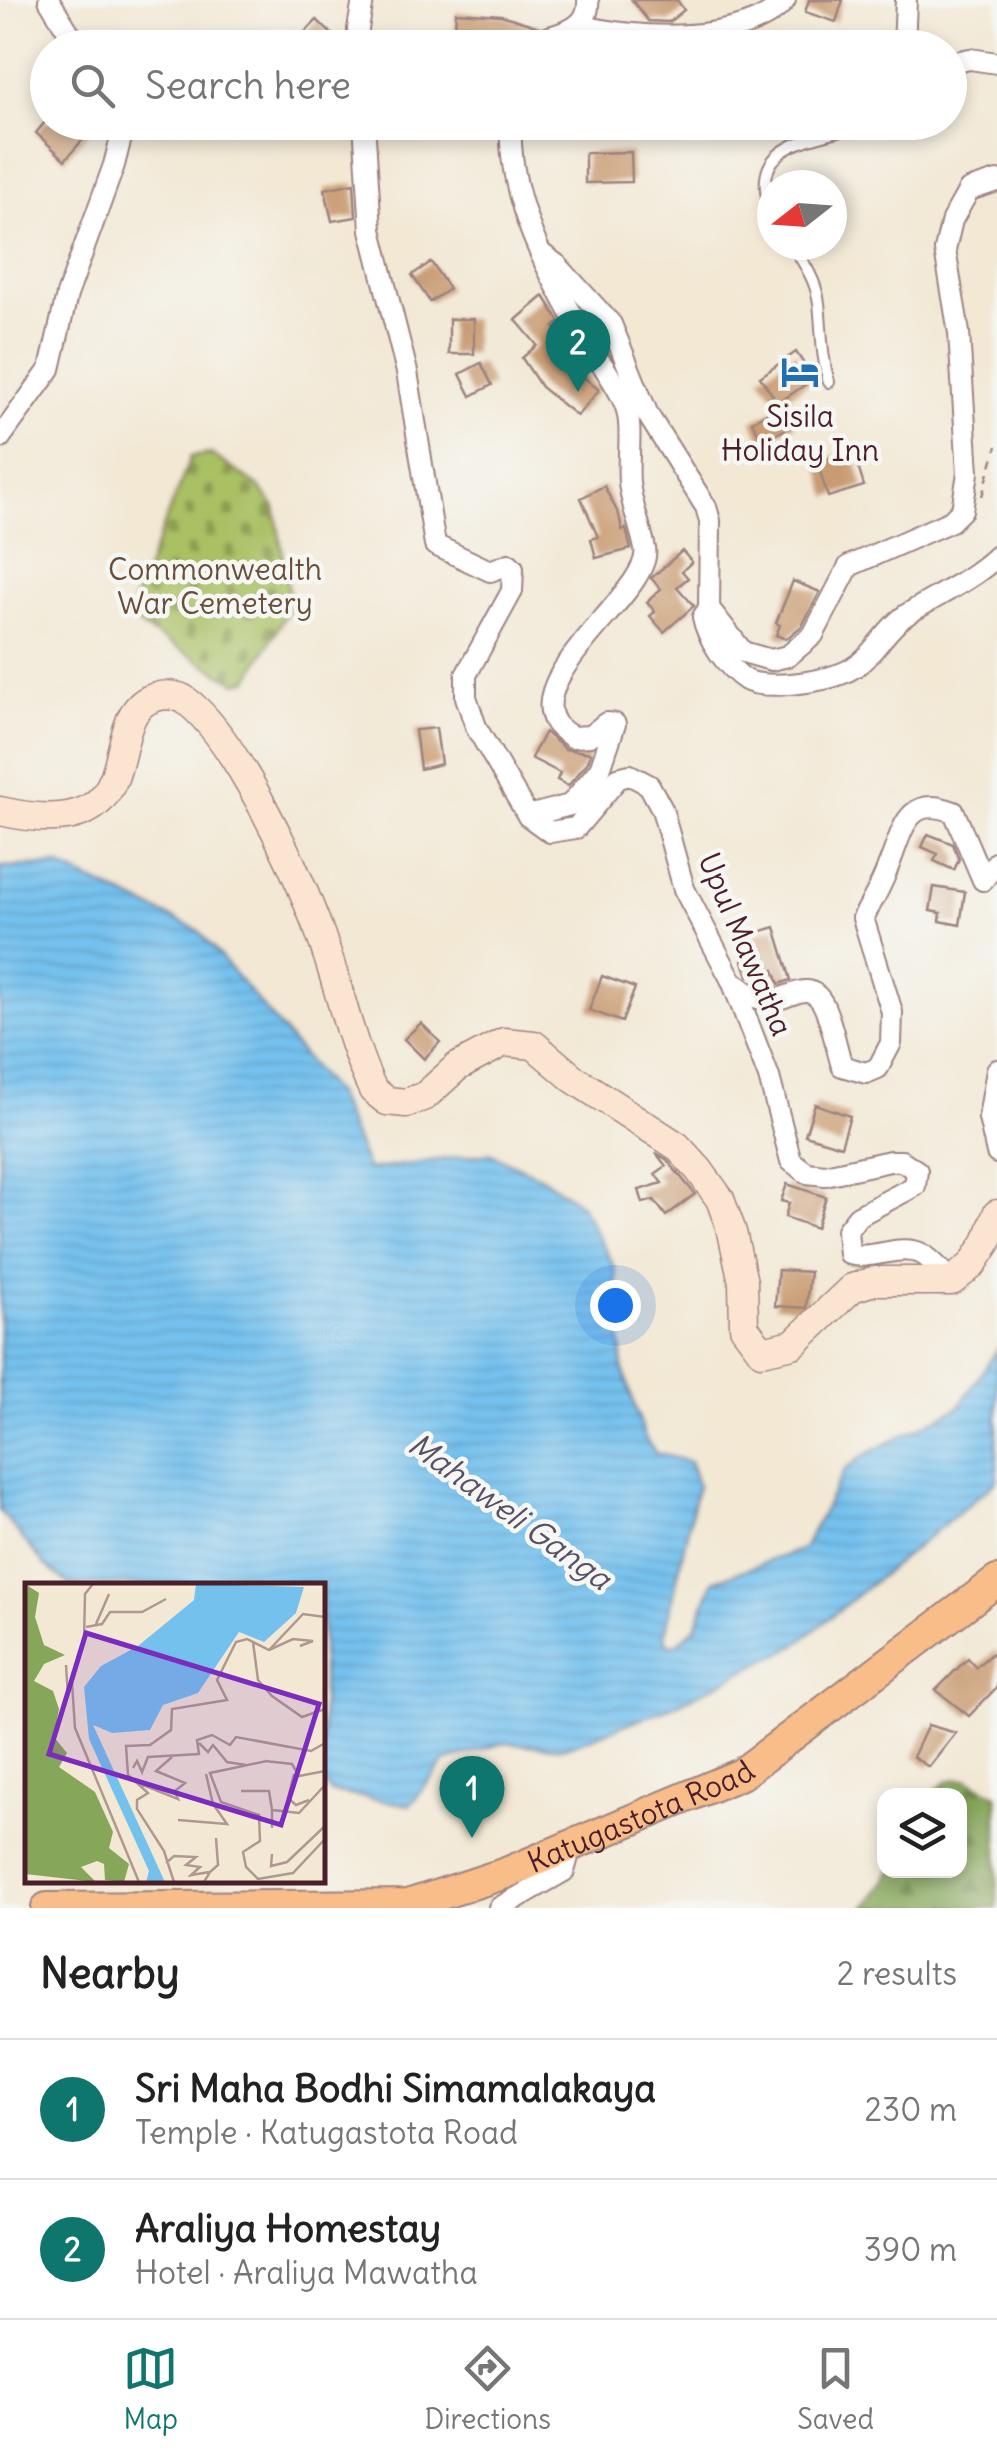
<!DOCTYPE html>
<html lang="en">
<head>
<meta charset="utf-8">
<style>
	body { margin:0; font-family:Delius,sans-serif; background:#f2f2f2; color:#222 }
	.controls { position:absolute; right:30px; bottom:30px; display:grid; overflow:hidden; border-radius:20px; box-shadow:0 5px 15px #0003 }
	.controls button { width:90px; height:90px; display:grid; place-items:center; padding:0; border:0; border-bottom:2px solid #e0e0e0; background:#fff; color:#222; font:50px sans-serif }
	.compass { position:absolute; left:757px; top:170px; width:90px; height:90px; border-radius:50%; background:#fff; box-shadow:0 5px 15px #0003; rotate:253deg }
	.you { position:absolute; left:615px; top:1305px; width:35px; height:35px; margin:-25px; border:8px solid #fff; border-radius:50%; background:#1a73e8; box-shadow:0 0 0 15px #1a73e833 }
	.badge { display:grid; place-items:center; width:65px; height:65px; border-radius:50%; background:#0f766e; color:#fff; font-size:32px; font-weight:700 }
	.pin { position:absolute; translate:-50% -82px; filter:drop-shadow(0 2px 5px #0008) }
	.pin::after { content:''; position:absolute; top:52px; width:35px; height:30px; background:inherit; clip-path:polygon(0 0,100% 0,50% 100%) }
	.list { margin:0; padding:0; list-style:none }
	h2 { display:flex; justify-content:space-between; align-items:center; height:130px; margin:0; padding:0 40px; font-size:42px }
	h2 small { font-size:32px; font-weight:400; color:#767676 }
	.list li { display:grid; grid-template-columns:65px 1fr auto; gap:30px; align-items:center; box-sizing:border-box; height:140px; padding:0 40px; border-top:2px solid #e0e0e0 }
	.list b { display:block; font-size:38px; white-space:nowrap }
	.list p { margin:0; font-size:32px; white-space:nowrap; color:#767676 }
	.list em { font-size:32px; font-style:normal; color:#767676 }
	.icon { flex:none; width:55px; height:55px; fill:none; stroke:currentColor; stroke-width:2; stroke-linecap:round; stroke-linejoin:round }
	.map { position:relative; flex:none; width:997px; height:1908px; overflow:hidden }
	.search { position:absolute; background:#fff; box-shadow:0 5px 15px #0003; left:30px; right:30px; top:30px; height:110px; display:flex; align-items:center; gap:25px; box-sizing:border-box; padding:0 35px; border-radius:55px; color:#767676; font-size:38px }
	.sheet { height:410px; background:#fff }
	nav { display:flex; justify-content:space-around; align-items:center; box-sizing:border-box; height:140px; border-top:2px solid #e0e0e0; background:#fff; font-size:28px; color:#767676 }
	nav a { display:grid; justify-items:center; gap:5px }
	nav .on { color:#0f766e }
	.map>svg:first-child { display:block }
	.forest { fill:url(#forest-firs); stroke:#686242; stroke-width:2.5 }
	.cemetery { fill:url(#cemetery-stones); stroke:#7a7048; stroke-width:2.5 }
	.water { fill:url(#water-rules); stroke:#5f708c; stroke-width:2.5 }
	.building { fill:#c99b72 }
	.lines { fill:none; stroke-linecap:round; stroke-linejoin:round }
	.lane-casing { stroke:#9e8480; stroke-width:14 }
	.street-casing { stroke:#9e8480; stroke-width:24 }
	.secondary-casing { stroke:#9e8480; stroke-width:31 }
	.primary-casing { stroke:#9e8480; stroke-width:34 }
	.path { stroke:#9e8480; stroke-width:2.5; stroke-dasharray:8 8; stroke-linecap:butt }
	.lane { stroke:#fff; stroke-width:10 }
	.street { stroke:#fff; stroke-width:20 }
	.secondary { stroke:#fce5d0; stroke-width:28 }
	.primary { stroke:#f8bd89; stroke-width:30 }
	.labels { text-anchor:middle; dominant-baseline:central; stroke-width:9; stroke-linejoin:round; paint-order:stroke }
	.poi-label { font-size:30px; fill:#4a1f2b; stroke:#f6f6f2 }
	.park-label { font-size:30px; fill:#664f3c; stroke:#f6f6f2 }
	.street-label { font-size:30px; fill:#4a1f2b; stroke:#f6f6f2 }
	.water-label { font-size:32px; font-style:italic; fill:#575066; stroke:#f6f6f2 }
	.inset-road { fill:none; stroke:#af9890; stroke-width:2.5 }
	.view { fill:#7b2cbf; fill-opacity:0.15; stroke:#7b2cbf; stroke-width:5 }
	.inset-edge { fill:none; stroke:#4a1f2b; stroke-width:5 }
</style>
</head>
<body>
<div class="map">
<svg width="997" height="1908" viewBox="0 0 997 1908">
	<defs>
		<pattern id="forest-firs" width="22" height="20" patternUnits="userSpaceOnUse" patternTransform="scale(2.5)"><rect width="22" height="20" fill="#86a65a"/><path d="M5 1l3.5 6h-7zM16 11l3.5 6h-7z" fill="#70874b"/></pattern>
		<pattern id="cemetery-stones" width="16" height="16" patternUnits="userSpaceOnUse" patternTransform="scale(2.5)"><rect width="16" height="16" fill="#a9c064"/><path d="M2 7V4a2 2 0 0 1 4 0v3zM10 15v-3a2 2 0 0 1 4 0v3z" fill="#8c9b53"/></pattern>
		<pattern id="water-rules" width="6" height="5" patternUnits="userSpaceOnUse" patternTransform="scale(2.5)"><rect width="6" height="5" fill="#74c1ee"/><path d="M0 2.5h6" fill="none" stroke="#66a5cc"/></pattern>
	</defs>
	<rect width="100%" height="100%" fill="#f6f6f2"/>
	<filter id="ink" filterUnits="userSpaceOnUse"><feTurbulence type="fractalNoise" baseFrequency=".01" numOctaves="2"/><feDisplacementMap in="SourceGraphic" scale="20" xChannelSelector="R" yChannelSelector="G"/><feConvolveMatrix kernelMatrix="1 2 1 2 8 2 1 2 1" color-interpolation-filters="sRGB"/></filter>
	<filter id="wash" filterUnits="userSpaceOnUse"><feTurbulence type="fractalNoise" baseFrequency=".0048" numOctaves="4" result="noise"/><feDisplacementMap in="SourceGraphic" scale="40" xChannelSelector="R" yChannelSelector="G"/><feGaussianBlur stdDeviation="2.25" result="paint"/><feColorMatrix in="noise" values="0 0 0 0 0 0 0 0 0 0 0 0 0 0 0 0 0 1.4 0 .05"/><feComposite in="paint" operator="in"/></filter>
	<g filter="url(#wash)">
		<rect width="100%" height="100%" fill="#f2e8d4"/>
		<polygon class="forest" points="968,1779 997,1795 997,1908 865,1908 888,1878 891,1871 960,1870 960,1796 928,1795 950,1780"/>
		<polygon class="cemetery" points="211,454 258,486 275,507 291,605 249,679 237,683 138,625 133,603 191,457"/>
		<polygon class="water" points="57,865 198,930 336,1095 368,1170 489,1153 542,1177 581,1205 615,1268 623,1369 645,1438 655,1453 690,1462 697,1486 665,1634 667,1644 675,1645 696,1627 713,1581 803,1549 844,1471 861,1457 959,1407 997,1350 997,1481 795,1646 664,1710 563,1748 503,1743 445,1762 410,1805 331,1792 322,1781 322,1586 70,1585 44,1564 0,1511 0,867"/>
		<g id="blocks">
			<g class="building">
				<polygon points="632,0 677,0 684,10 669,22 648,21"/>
				<polygon points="809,0 843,0 836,22 805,12"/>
				<polygon points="456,12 501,15 536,26 523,30 512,44 502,48 454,48"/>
				<polygon points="317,20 336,38 327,48 307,48 298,39"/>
				<polygon points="45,122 98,122 65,160 36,133"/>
				<polygon points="631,152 632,182 585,183 585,153"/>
				<polygon points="354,183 356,217 332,221 325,189"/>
				<polygon points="431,262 449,289 430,302 412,275"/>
				<polygon points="544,296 560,322 554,327 582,360 571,367 599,390 577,416 541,387 522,358 537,345 516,320"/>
				<rect x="449" y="319" width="25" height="35"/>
				<polygon points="796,352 814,379 778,403 760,377"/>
				<polygon points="481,363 492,385 471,396 460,374"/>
				<polygon points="786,403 796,424 762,441 752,421"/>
				<polygon points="853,451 864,486 828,497 817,462"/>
				<polygon points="604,486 619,515 622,530 626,529 631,549 596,558 591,539 598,537 581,498"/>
				<polygon points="682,551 692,562 682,571 688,578 677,587 694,606 664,632 650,616 655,612 647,602 661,589 651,578"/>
				<polygon points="793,581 820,592 802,626 786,639 776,635 780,625 776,623"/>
				<polygon points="436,728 441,764 420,769 415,730"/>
				<polygon points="545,732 565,749 591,753 588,762 568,786 557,780 560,773 531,758"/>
				<polygon points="928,834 953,844 959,859 954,870 934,861 938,854 922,847"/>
				<polygon points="934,887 965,892 960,925 940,921 941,913 930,911"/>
				<polygon points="775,927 791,980 779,984 774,970 748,976 736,939"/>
				<polygon points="602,976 635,988 622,1022 589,1010"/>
				<polygon points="421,1023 440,1042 424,1059 404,1039"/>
				<polygon points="815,1104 850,1116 841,1146 805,1135"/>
				<polygon points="656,1153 666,1159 695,1194 666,1216 654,1200 643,1203 639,1190 662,1183 655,1174 666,1166"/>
				<polygon points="787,1184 826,1197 816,1228 785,1217 789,1203 781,1201"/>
				<polygon points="778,1270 810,1272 806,1308 775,1306"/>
				<polygon points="997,1649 997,1687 969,1716 936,1690 968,1658 976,1667"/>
				<polygon points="928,1725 956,1733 929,1767 913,1757"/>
			</g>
		</g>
	</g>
	<g filter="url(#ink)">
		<use href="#blocks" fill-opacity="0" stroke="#9e8480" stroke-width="2.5"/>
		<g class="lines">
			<g class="lane-casing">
				<g id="lane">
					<path d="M772,214C743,138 818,141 869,122"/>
					<path d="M792,245C804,263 816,280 819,303C822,330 821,355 829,382"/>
				</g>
			</g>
			<g class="street-casing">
				<g id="street">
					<polyline points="49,0 73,39 82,48"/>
					<path d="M581,25C632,40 749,45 785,0"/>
					<polyline points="359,48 358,29 363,0"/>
					<path d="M525,48L528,43C553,35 591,32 588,0"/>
					<polyline points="904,48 906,0"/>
					<polyline points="950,63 970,59 997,63"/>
					<path d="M364,122L371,230L407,372L435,545L490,571L509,564L513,568L512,591L466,675V697L476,727L528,816L550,832L576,828L618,778L630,775L649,785L662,809L684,889L732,981L769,1077L791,1161L807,1173L825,1175L890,1161H902L917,1171L915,1186L858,1216L847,1230L849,1254C872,1261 899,1243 922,1254C932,1259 943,1273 952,1281"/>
					<path d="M511,122C507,200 549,276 587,341C599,362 618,384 626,407C633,428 627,459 629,482C631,505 641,527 645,549C653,589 525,673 555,722C558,728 567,733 572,737L590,736L606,723L615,724L600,769L570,805L528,816"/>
					<polyline points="542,254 557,265 611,324 648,415 706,507 710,521 709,608 743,652 771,660 788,656 813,635 849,566 951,521 962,510 968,473 959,333 945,250 952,220 969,190 997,181"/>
					<polyline points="0,438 50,369 67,295 114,165 125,122"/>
					<path d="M709,608L703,617C707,638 727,668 746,680C765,691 832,681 851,669C873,657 885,629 906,615C936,596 972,580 997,556"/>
					<path d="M732,981C745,991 757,1002 774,1000C793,997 809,979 823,1004C832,1022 836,1047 842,1066L866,1073L878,1068L891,1043L892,1012L863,918C872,901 882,885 888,867C903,832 905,793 954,812L983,880L997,862"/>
					<polyline points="997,1070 989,1118 997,1153"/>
					<polyline points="499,1908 564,1871 571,1846"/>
				</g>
			</g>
			<g class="secondary-casing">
				<path id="secondary" d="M0,811C163,848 93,713 156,697C165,694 178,695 185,700C233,733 295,867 316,923C338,977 347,1037 373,1090L387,1101L406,1103L425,1096L457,1067L504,1042L534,1045L574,1079L677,1146L699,1170L720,1199L732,1232L743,1282L744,1327L762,1351L793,1344L852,1288L874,1281H952L972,1265L987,1242L997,1214"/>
			</g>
			<g class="primary-casing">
				<g id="primary">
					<path id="s1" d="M47,1908L408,1905L506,1873L741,1774L997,1581"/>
				</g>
			</g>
			<polyline class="path" points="982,496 997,446"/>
			<use href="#lane" class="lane"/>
			<use href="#street" class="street"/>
			<use href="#secondary" class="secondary"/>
			<use href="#primary" class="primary"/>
		</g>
	</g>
	<defs>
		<g id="hotel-bare" transform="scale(3)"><path d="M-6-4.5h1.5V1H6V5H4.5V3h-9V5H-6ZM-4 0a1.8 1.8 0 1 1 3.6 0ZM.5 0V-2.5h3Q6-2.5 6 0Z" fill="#1f6fb2" stroke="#f6f6f2" stroke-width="2.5" paint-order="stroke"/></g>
	</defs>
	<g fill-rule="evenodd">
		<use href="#hotel-bare" x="800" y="372"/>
	</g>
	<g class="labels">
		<g class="poi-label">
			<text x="800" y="416">Sisila<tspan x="800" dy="34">Holiday Inn</tspan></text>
		</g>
		<g class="park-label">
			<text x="215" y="569">Commonwealth<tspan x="215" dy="34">War Cemetery</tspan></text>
		</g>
		<g class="street-label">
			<text transform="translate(746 944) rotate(67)">Upul Mawatha</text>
			<text stroke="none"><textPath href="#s1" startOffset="610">Katugastota Road</textPath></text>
		</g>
		<g class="water-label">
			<text transform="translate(510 1511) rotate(36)">Mahaweli Ganga</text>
		</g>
	</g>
	<g transform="translate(25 1583)">
		<rect width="300" height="300" fill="#f2e8d4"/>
		<path d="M0,1L14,10L10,34L19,62L40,72L19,81L9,98L28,108L34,126L29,154L42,170L34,184L70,209L88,249L84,265L104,281L99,299L80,297L79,281L72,278L56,284L71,299L0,291Z" fill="#86a65a"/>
		<path d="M171,1L279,4L271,30L239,59L214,49L173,110L138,122L125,147L87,150L68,142L140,299H121L124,288L64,156L59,104L76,83L113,63L169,17Z" fill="#74c1ee"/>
		<path class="inset-road" d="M68,1L60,11L59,57L47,100L50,145L114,299M71,41L84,11M61,44L77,41L85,29H117L141,16M228,59L233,97L247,113L277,134L300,126M244,67L268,56L288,58L275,63M41,82L43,114M174,160L183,169L188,162L202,179L221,182M240,178L267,181L274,193L300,188M242,178L185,190L196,219L234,232L235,258L218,269L221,284L233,296L268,290L300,256M108,185L112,178L117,189L123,174L174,171L172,157L187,152L205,162L211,154L286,168L300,160M269,191L263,215L271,222L284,217M113,200L153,216L150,208L160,200L131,188L147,174M216,208H244L247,227M153,237L202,241L188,221L181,191M247,245V227L274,230L300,202M247,271L246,283L262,279L300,243M141,280L149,273L171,274L161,282L175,284L166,292L185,289L179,299M185,289L193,282L191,255M149,299L139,268L112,226V217L123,210L103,192L101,163L125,162L146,147L147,126L202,117L192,97L211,59L222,56L244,67L278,31L300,34"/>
		<path class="view" d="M61,50L294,121L256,242L24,171Z"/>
		<rect width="300" height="300" class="inset-edge"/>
	</g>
</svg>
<div class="controls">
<button><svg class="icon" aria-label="layers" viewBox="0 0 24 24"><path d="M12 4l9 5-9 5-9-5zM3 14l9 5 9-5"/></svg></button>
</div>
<svg class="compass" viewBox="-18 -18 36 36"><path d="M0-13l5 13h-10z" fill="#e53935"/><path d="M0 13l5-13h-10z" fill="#767676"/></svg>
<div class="you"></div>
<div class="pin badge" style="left:472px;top:1838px">1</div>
<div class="pin badge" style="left:578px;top:392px">2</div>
<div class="search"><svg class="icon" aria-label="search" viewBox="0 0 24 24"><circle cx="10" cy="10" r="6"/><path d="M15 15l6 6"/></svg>Search here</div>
</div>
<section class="sheet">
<h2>Nearby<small>2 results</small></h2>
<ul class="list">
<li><span class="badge">1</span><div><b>Sri Maha Bodhi Simamalakaya</b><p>Temple · Katugastota Road</p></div><em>230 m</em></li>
<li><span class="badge">2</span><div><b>Araliya Homestay</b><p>Hotel · Araliya Mawatha</p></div><em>390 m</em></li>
</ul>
</section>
<nav>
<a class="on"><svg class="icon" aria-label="map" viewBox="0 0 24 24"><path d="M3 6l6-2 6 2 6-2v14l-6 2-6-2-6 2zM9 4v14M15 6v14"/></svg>Map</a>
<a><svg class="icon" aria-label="directions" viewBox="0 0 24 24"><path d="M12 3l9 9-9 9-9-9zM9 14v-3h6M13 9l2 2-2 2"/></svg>Directions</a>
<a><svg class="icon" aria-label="saved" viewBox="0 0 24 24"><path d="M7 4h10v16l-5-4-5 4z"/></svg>Saved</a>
</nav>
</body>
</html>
